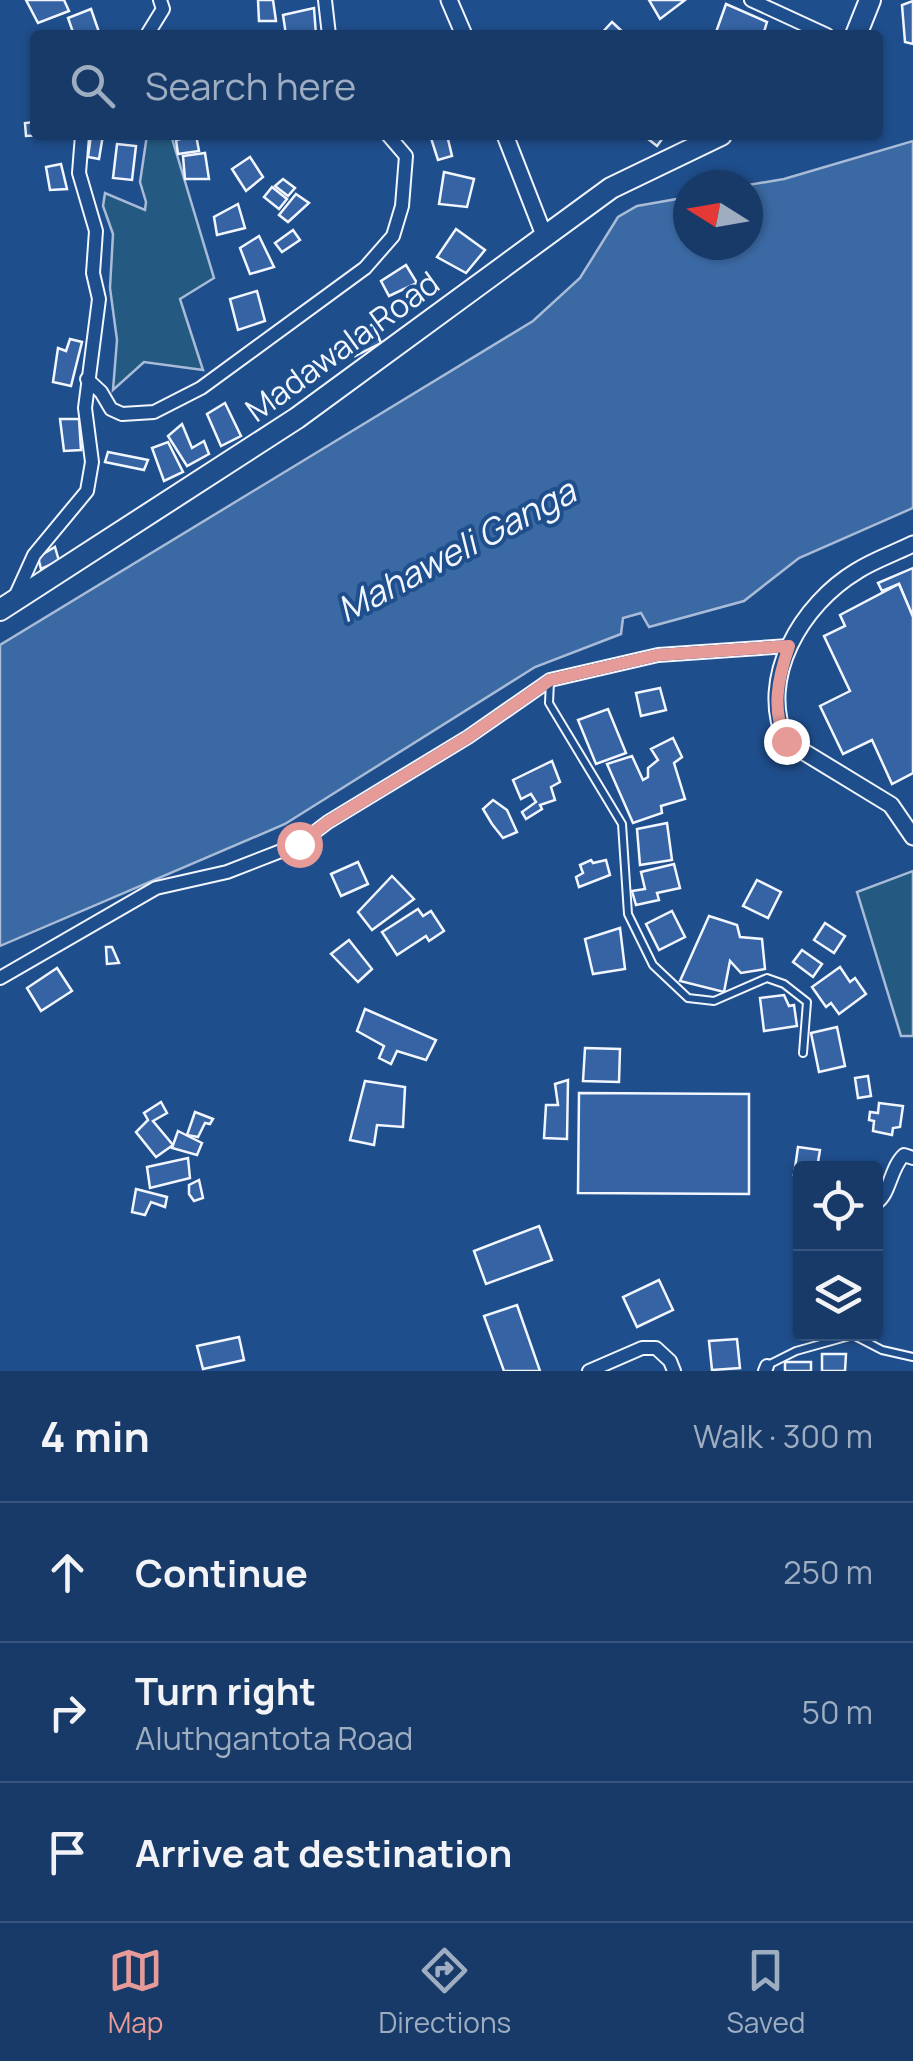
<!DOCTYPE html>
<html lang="en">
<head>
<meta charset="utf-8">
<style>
	body { margin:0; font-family:Manrope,sans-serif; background:#20416f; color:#f1f3f6 }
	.controls { position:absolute; right:30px; bottom:30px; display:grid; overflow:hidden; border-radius:10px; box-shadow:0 2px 8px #0004 }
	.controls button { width:90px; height:90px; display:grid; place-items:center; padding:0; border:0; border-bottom:2px solid #36547d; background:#173a69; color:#f1f3f6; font:50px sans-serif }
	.compass { position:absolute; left:673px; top:170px; width:90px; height:90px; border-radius:50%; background:#173a69; box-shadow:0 2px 8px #0004; rotate:281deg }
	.stop { position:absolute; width:30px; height:30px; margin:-22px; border:8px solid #e69b98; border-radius:50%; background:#fff }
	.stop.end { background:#e69b98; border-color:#fff; box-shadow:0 2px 10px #0008 }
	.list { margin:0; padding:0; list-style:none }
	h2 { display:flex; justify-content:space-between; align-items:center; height:130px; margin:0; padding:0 40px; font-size:42px }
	h2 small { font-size:32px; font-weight:400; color:#9eadc0 }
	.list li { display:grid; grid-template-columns:65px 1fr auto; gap:30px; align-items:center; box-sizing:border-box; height:140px; padding:0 40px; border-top:2px solid #36547d }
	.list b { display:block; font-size:38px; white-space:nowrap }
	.list p { margin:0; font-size:32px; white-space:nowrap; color:#9eadc0 }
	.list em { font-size:32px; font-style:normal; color:#9eadc0 }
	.icon { flex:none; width:55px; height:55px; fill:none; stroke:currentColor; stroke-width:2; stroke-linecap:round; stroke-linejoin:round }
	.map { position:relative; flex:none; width:913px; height:1371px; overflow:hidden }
	.search { position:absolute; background:#173a69; box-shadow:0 2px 8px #0004; left:30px; right:30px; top:30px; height:110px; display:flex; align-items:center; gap:25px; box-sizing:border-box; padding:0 35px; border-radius:10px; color:#9eadc0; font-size:38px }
	.sheet { height:550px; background:#173a69 }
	nav { display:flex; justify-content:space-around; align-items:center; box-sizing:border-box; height:140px; border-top:2px solid #36547d; background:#173a69; font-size:28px; color:#9eadc0 }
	nav a { display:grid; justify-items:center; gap:5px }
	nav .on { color:#e69b98 }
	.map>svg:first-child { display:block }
	.green { fill:#245a82; stroke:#a8bbd7; stroke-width:2.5 }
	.water { fill:#3b69a3; stroke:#a8bbd7; stroke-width:2.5 }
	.building { fill:#3563a3; stroke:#f2f6ff; stroke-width:2.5 }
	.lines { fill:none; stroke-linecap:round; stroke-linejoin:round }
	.service-casing { stroke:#f2f6ff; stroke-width:10 }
	.minor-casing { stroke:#f2f6ff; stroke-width:16 }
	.tertiary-casing { stroke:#f2f6ff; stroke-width:19 }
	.primary-casing { stroke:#f2f6ff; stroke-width:24 }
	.service { stroke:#1f4e8c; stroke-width:6 }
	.minor { stroke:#1f4e8c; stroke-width:12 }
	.tertiary { stroke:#1f4e8c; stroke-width:15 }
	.primary { stroke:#1f4e8c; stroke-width:20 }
	.route { stroke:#e69b98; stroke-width:12 }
	.labels { text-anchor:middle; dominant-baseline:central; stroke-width:8; stroke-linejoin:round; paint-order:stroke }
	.street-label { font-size:32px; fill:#f2f6ff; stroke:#1f4e8c }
	.water-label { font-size:35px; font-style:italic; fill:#f2f6ff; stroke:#1f4e8c }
</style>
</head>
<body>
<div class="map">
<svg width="913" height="1371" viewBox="0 0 913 1371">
	<rect width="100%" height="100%" fill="#1f4e8c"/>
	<g class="green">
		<polygon points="147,135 171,135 214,278 180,299 203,370 144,362 113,390 117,340 110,288 113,234 103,206 105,193 145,210 146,202 140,182"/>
		<polygon points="913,871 913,1036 901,1036 857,892"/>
	</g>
	<polygon class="water" points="913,141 913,508 799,558 744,601 649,627 641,613 623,618 621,634 535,667 285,824 0,946 0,645 533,321 580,278 618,217 637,206 688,197 688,245 748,245 748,185 784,179"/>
	<g class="building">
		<polygon points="26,0 64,0 69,11 38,23"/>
		<polygon points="258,0 273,0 276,21 259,21"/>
		<polygon points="649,0 685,0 660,19"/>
		<polygon points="913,1 913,44 905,42 902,5"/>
		<polygon points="726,4 767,22 763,35 715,35"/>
		<polygon points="314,8 316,35 286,35 283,15"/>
		<polygon points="91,9 100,35 74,35 68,18"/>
		<polygon points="612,22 626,35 600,35"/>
		<polygon points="35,122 35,135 43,135 26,136 25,123"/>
		<polygon points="91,135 103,135 99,159 88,157"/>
		<polygon points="196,135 199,151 178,154 176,140"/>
		<polygon points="430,135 447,135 452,156 438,160"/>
		<polygon points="643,135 665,135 657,146"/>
		<polygon points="117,144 136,146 132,180 113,178"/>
		<polygon points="205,153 209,179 185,179 183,156"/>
		<polygon points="250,157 263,177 246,191 232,169"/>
		<polygon points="61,164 67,189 50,190 46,167"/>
		<polygon points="444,172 474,179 467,207 439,204"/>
		<polygon points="283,179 295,188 288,196 275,186"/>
		<polygon points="272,187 287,199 279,209 264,197"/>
		<polygon points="296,194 309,203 288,222 279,215"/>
		<polygon points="238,204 245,228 217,235 214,217"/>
		<polygon points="456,229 485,250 466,273 437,257"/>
		<polygon points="293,230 300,240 282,252 275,243"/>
		<polygon points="259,236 274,267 250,274 240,248"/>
		<polygon points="406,265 417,283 389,296 381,281"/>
		<polygon points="257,291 265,321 238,330 230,299"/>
		<polygon points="373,324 381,343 355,356 348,341"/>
		<polygon points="70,339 82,342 71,386 53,382 58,348 66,351"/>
		<polygon points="225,403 241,436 221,446 207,414"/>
		<polygon points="60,419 79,419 81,450 64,451"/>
		<polygon points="182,424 192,448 204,441 209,454 187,466 168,436"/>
		<polygon points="168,442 183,472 164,481 152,448"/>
		<polygon points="108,452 148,460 144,470 105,462"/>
		<polygon points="55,547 59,561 41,569 38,557"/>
		<polygon points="913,568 913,617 899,584 882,591 878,583"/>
		<polygon points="899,584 913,617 913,773 892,784 872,740 843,754 820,706 850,691 824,636 845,626 840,615"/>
		<polygon points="660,688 666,710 641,716 636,693"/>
		<polygon points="608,709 626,753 596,764 578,720"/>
		<polygon points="673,738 682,757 674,763 685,799 661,806 662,813 633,823 607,764 632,756 643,780 648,777 648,768 658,760 651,749"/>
		<polygon points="552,761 560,782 551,787 555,800 540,805 542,809 526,819 522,812 536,802 531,794 521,799 513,780"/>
		<polygon points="493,800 507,810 517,832 503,838 492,824 483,809"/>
		<polygon points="667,823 672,860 640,865 637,829"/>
		<polygon points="591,860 593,863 606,860 610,875 579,887 576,877 583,873 580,865"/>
		<polygon points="358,862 368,884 341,896 331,874"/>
		<polygon points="674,864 680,888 657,893 659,900 636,905 632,891 645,889 641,872"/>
		<polygon points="392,876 414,899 372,930 358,912"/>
		<polygon points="757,880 781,892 768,918 743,906"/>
		<polygon points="418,909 423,916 431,911 444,931 429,941 426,936 397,955 382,932"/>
		<polygon points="672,911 685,937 659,950 646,924"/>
		<polygon points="709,916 737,925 740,937 762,939 765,969 741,973 730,961 724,992 680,981"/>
		<polygon points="825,923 845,936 834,953 814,940"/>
		<polygon points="620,928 625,969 593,974 585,939"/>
		<polygon points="349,940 372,969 358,982 331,954"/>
		<polygon points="106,947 112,947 119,963 107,964"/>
		<polygon points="802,950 822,964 813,977 793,962"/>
		<polygon points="840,967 850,982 855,978 866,994 839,1014 831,1003 826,1007 812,987"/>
		<polygon points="57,968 72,991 41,1011 27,988"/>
		<polygon points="784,995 789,1006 794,1005 797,1026 764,1031 760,998"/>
		<polygon points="365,1009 436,1040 426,1060 397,1051 391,1064 379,1058 384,1046 357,1031"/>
		<polygon points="837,1027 845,1066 819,1072 811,1033"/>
		<polygon points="585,1048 620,1049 619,1082 583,1081"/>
		<polygon points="868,1076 871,1096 858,1098 855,1078"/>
		<polygon points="568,1080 567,1139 544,1138 546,1105 558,1105 555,1084"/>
		<polygon points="365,1081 405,1087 403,1127 377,1125 374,1145 350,1140"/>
		<polygon points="579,1093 749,1094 749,1194 578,1193"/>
		<polygon points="161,1102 167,1113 153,1121 173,1145 156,1157 136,1132 148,1120 144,1113"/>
		<polygon points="879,1103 903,1106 900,1127 893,1128 892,1135 873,1131 874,1121 869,1120 870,1112 878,1113"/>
		<polygon points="195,1112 213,1119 210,1124 205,1123 198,1137 187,1135"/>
		<polygon points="178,1131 202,1143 197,1155 172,1148"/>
		<polygon points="798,1147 820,1150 817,1168 800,1168 800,1176 794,1175"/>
		<polygon points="188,1158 190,1178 150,1188 147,1167"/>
		<polygon points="199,1180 203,1198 194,1201 189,1194 189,1185"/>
		<polygon points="136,1189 167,1197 165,1207 151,1202 145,1215 132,1212"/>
		<polygon points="539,1226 552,1260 486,1284 474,1251"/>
		<polygon points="659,1280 673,1310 637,1327 623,1297"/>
		<polygon points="517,1305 540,1371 504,1371 484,1316"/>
		<polygon points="239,1337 244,1360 203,1369 197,1346"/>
		<polygon points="737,1339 740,1368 712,1370 709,1341"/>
		<polygon points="822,1354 846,1354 845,1371 822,1371"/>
		<rect x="785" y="1362" width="26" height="9"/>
	</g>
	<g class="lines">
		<g class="service-casing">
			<g id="service">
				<polyline points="550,681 549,703 622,824 628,914 653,965 688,998 714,1001 767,978 784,984 807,1002 803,1053"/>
				<polyline points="768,1365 796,1351 853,1335 882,1350 913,1357"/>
			</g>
		</g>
		<g class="minor-casing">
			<g id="minor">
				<polyline points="325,0 329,35"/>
				<polyline points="751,0 827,35"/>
				<polyline points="147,35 163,9 160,0"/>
				<polyline points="87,379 101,392 111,409 122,414 154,412 201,388 365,268 393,236 402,206 406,156 388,135"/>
				<polyline points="15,597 34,555 87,491 92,462 85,408 99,299 93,273 96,231 79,173 82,135"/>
				<polyline points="0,978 156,888 227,872 299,844 328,822 468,737 550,680 658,655 789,646"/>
				<path d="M876,1203C890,1195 890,1168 904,1155L913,1158"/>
				<polyline points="589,1371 642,1348 656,1348 670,1361 674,1371"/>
				<polyline points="765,1371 767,1366"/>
			</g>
		</g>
		<g class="tertiary-casing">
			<g id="tertiary">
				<polyline points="449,0 464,35"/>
				<polyline points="505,135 544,235"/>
				<path d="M913,544C895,553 874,560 857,571C802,604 757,678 786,741L891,805L913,837"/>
			</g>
		</g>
		<g class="primary-casing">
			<g id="primary">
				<polyline points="856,35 870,0"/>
				<polyline points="0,610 297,418 611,188 721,135"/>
			</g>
		</g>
		<use href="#service" class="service"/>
		<use href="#minor" class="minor"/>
		<use href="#tertiary" class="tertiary"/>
		<use href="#primary" class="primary"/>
	</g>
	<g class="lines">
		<path class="route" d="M299,844L328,822L468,737L550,680L658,655L789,646C778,678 771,709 786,741"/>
	</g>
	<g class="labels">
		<g class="street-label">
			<text transform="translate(342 346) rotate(-36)">Madawala Road</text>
		</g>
		<g class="water-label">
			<text transform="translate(456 550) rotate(-28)">Mahaweli Ganga</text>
		</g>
	</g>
</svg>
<div class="controls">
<button><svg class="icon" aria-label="locate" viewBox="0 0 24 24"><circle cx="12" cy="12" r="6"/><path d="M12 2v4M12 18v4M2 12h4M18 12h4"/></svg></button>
<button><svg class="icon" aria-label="layers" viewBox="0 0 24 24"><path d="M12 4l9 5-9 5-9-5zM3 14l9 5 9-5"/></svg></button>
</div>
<svg class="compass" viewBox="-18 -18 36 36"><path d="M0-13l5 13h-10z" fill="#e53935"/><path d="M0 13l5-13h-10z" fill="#9eadc0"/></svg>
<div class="stop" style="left:299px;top:844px"></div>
<div class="stop end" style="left:786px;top:741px"></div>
<div class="search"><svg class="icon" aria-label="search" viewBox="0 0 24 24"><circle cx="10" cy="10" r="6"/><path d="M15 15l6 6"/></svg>Search here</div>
</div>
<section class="sheet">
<h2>4 min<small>Walk · 300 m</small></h2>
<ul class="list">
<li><svg class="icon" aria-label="ahead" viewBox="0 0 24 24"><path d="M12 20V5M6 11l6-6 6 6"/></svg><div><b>Continue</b></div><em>250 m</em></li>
<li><svg class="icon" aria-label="right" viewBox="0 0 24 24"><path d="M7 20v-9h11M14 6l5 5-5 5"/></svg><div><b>Turn right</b><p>Aluthgantota Road</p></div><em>50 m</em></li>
<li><svg class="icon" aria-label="arrive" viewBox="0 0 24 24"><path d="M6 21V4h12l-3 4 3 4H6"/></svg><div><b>Arrive at destination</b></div></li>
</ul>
</section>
<nav>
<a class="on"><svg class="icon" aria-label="map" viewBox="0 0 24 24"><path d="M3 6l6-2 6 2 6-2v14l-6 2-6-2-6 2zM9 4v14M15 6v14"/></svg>Map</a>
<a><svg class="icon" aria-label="directions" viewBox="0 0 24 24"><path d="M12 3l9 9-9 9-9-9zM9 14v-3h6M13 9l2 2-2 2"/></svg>Directions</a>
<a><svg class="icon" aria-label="saved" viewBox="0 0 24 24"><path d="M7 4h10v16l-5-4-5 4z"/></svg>Saved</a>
</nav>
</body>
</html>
